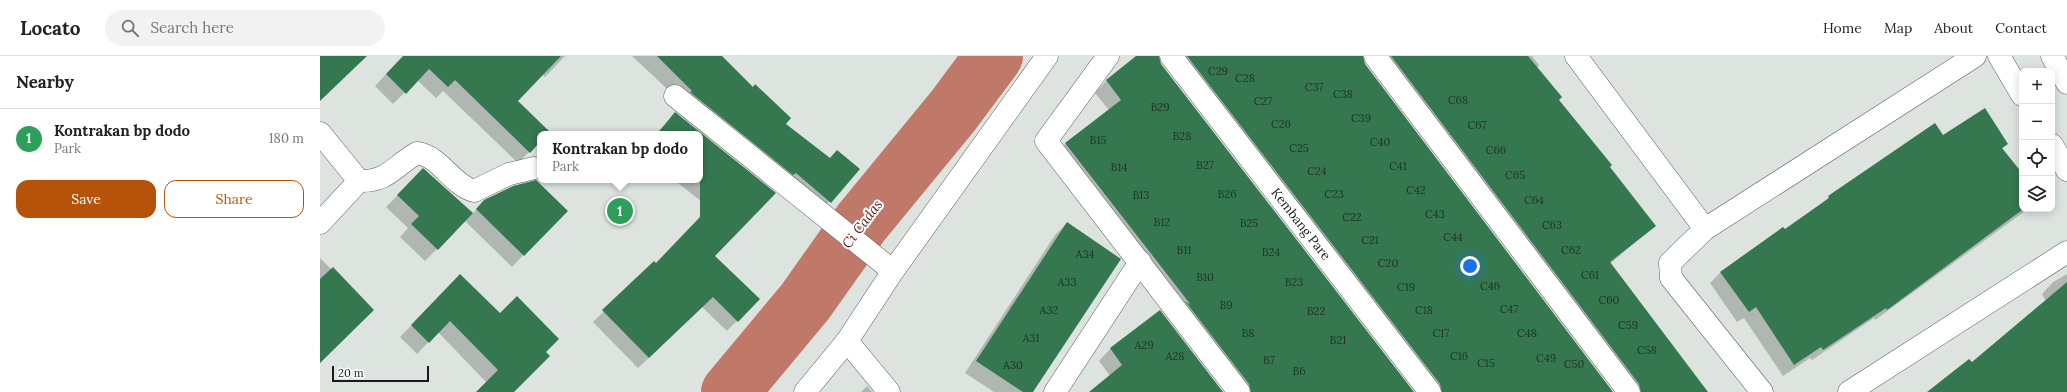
<!DOCTYPE html>
<html lang="en">
<head>
<meta charset="utf-8">
<style>
	body { margin:0; font-family:Lora,serif; background:#f2f2f2; color:#222 }
	.controls { position:absolute; right:12px; top:12px; display:grid; overflow:hidden; border-radius:8px; box-shadow:0 2px 10px #0003 }
	.controls button { width:36px; height:36px; display:grid; place-items:center; padding:0; border:0; border-bottom:1px solid #e0e0e0; background:#fff; color:#222; font:20px sans-serif }
	.scale { position:absolute; left:12px; bottom:10px; width:97px; box-sizing:border-box; padding-left:4px; border:2px solid #181b19; border-top:0; font-size:11px; line-height:14px; white-space:nowrap; color:#181b19; -webkit-text-stroke:3px #fff; paint-order:stroke }
	.you { position:absolute; left:1150px; top:210px; width:14px; height:14px; margin:-10px; border:3px solid #fff; border-radius:50%; background:#1a73e8; box-shadow:0 0 0 6px #1a73e833 }
	.badge { display:grid; place-items:center; width:26px; height:26px; border-radius:50%; background:#b45309; color:#fff; font-size:13px; font-weight:700 }
	.pin { position:absolute; translate:-50% -50%; border:2px solid #fff; box-shadow:0 1px 4px #0006 }
	.popup { position:absolute; left:217px; top:75px; width:166px; height:52px; box-sizing:border-box; display:grid; place-content:center; border-radius:8px; background:#fff; filter:drop-shadow(0 1px 3px #0005); font-size:13px; white-space:nowrap; color:#767676 }
	.popup b { font-size:15px; color:#222 }
	.popup::after { content:''; position:absolute; left:50%; top:100%; margin-left:-8px; border:8px solid transparent; border-top-color:#fff }
	.list { margin:0; padding:0; list-style:none }
	h2 { display:flex; justify-content:space-between; align-items:center; height:52px; margin:0; padding:0 16px; font-size:17px }
	h2 small { font-size:13px; font-weight:400; color:#767676 }
	.list li { display:grid; grid-template-columns:26px 1fr auto; gap:12px; align-items:center; box-sizing:border-box; height:60px; padding:0 16px; border-top:1px solid #e0e0e0 }
	.list b { display:block; font-size:15px; white-space:nowrap }
	.list p { margin:0; font-size:13px; white-space:nowrap; color:#767676 }
	.list em { font-size:13px; font-style:normal; color:#767676 }
	.actions { display:flex; gap:8px; padding:12px 16px }
	.actions a { flex:1; padding:9px 0; border:1px solid #b45309; border-radius:12px; text-align:center; font-size:14px; color:#b45309 }
	.actions .main { background:#b45309; color:#fff }
	.icon { flex:none; width:22px; height:22px; fill:none; stroke:currentColor; stroke-width:2; stroke-linecap:round; stroke-linejoin:round }
	.map { position:relative; flex:none; width:1747px; height:336px; overflow:hidden }
	header { display:flex; align-items:center; gap:24px; box-sizing:border-box; height:56px; padding:0 20px; background:#fff; border-bottom:1px solid #e0e0e0 }
	header strong { font-size:19px }
	nav { display:flex; gap:22px; margin-inline-start:auto; font-size:14px }
	.search { width:280px; height:36px; background:#f2f2f2; display:flex; align-items:center; gap:10px; box-sizing:border-box; padding:0 14px; border-radius:22px; color:#767676; font-size:15px }
	main { display:flex }
	aside { flex:1; background:#fff }
	.map>svg:first-child { display:block }
	.shadow { fill:#0003 }
	.lines { fill:none; stroke-linecap:round; stroke-linejoin:round }
	.river { stroke:#c07969; stroke-width:58 }
	.building { fill:#357850 }
	.minor-casing { stroke:#585e59; stroke-width:23 }
	.minor { stroke:#fff; stroke-width:22 }
	.labels { text-anchor:middle; dominant-baseline:central; stroke-width:4; stroke-linejoin:round; paint-order:stroke }
	.number-label { font-size:11px; fill:#1f3227 }
	.street-label { font-size:13px; fill:#181b19; stroke:#fff }
	.water-label { font-size:14px; font-style:italic; fill:#5b190c; stroke:#fff }
</style>
</head>
<body>
<header>
<strong>Locato</strong>
<div class="search"><svg class="icon" aria-label="search" viewBox="0 0 24 24"><circle cx="10" cy="10" r="6"/><path d="M15 15l6 6"/></svg>Search here</div>
<nav><a>Home</a><a>Map</a><a>About</a><a>Contact</a></nav>
</header>
<main>
<aside>
<h2>Nearby<small></small></h2>
<ul class="list">
<li><span class="badge" style="background:#2e9e5b">1</span><div><b>Kontrakan bp dodo</b><p>Park</p></div><em>180 m</em></li>
</ul>
<div class="actions"><a class="main">Save</a><a>Share</a></div>
</aside>
<div class="map">
<svg width="1747" height="336" viewBox="0 0 1747 336">
	<rect width="100%" height="100%" fill="#dde4df"/>
	<g class="shadow">
		<polygon points="83,0 245,0 225,21 222,18 196,45 226,78 220,78 220,85 198,107 123,35 116,42 97,24 73,48 55,30"/>
		<polygon points="312,0 401,0 464,68 509,103 517,95 538,113 499,157 361,46"/>
		<polygon points="819,0 838,0 840,8 1093,336 913,336 734,100 745,88 789,54 775,37 786,25"/>
		<polygon points="844,0 1042,0 1044,8 1292,336 1105,336"/>
		<polygon points="1049,0 1212,0 1219,9 1217,12 1238,44 1334,170 1290,208 1387,336 1304,336"/>
		<polygon points="355,57 455,137 394,200 438,243 407,275 382,251 318,312 273,266 334,206 336,208 390,152 354,124 380,124 380,78 336,78"/>
		<polygon points="1623,81 1687,88 1682,93 1702,119 1702,153 1708,153 1555,264 1554,262 1492,304 1490,302 1463,320 1424,262 1417,266 1390,227 1401,216 1465,175 1500,150 1509,141"/>
		<polygon points="92,125 152,158 165,145 203,199 192,211 145,165 105,205 80,181 88,172 66,151"/>
		<polygon points="747,167 712,336 674,336 645,317 735,179"/>
		<polygon points="0,202 52,254 0,307"/>
		<polygon points="1747,218 1747,336 1609,336 1652,308 1726,245 1722,238 1733,226"/>
		<polygon points="129,231 180,258 224,296 193,336 157,336 167,327 118,276 97,298 80,281"/>
		<polygon points="840,255 902,336 770,336 790,320 779,305 790,293"/>
		<polygon points="547,330 552,336 541,336"/>
	</g>
	<g class="lines">
		<polyline class="river" points="410,336 485,246 541,167 633,55 674,0"/>
	</g>
	<g class="building">
		<polygon points="0,0 47,0 0,45"/>
		<polygon points="83,0 241,0 198,45 230,76 228,78 220,78 220,86 210,97 135,24 128,31 109,13 86,38 66,18"/>
		<polygon points="337,0 402,0 433,31 435,28 471,62 466,68 510,102 517,94 540,113 511,147 476,117 473,119 370,36 372,35"/>
		<polygon points="816,0 839,0 841,8 1094,336 931,336 929,328 865,245 871,249 745,87 801,44 786,24"/>
		<polygon points="867,0 1043,0 1045,8 1293,336 1122,336 1120,328"/>
		<polygon points="1071,0 1208,0 1242,41 1239,44 1292,109 1290,111 1336,170 1290,206 1388,336 1321,336 1319,328"/>
		<polygon points="1665,52 1688,88 1682,92 1702,117 1702,154 1567,254 1566,252 1503,294 1501,291 1474,309 1436,251 1429,256 1400,216 1463,171 1465,173 1509,142 1508,140 1615,67 1623,79"/>
		<polygon points="355,56 456,137 395,200 440,243 418,266 393,241 329,302 282,254 334,205 336,207 380,161 380,78 337,78"/>
		<polygon points="103,112 153,157 118,194 91,168 99,160 77,139"/>
		<polygon points="216,124 248,155 204,200 156,153 164,144 193,130"/>
		<polygon points="747,166 801,203 713,336 703,336 656,305"/>
		<polygon points="13,211 54,254 0,307 0,223"/>
		<polygon points="140,218 180,257 197,240 239,283 226,296 230,300 194,336 156,336 178,314 130,265 109,287 91,269"/>
		<polygon points="1747,226 1747,336 1607,336 1649,303 1652,306"/>
		<polygon points="840,254 903,336 769,336 802,309 790,292"/>
	</g>
	<g class="lines">
		<g class="minor-casing">
			<g id="minor">
				<polyline points="788,0 726,85 919,336"/>
				<polyline points="851,0 1110,336"/>
				<polyline points="1055,0 1309,336"/>
				<polyline points="1256,0 1385,173"/>
				<polyline points="1679,0 1702,39"/>
				<polyline points="1732,0 1747,27"/>
				<polyline points="355,40 573,215"/>
				<polyline points="0,77 39,125 0,167"/>
				<polyline points="1732,89 1747,114"/>
				<path d="M39,125C68,126 74,110 97,97C120,100 132,129 154,135L189,118L214,112"/>
				<polyline points="527,285 569,336"/>
				<polyline points="485,336 527,285 573,215 727,0"/>
				<polyline points="735,336 820,206"/>
				<polyline points="1442,336 1351,222 1350,207 1385,173 1655,0"/>
				<polyline points="1529,336 1747,196"/>
			</g>
		</g>
		<use href="#minor" class="minor"/>
	</g>
	<g class="labels">
		<g class="number-label">
			<text x="898" y="15">C29</text>
			<text x="925" y="22">C28</text>
			<text x="994" y="31">C37</text>
			<text x="1023" y="38">C38</text>
			<text x="1138" y="44">C68</text>
			<text x="943" y="45">C27</text>
			<text x="840" y="51">B29</text>
			<text x="1041" y="62">C39</text>
			<text x="961" y="68">C26</text>
			<text x="1157" y="69">C67</text>
			<text x="862" y="80">B28</text>
			<text x="778" y="84">B15</text>
			<text x="1060" y="86">C40</text>
			<text x="979" y="92">C25</text>
			<text x="1176" y="94">C66</text>
			<text x="885" y="109">B27</text>
			<text x="1078" y="110">C41</text>
			<text x="799" y="111">B14</text>
			<text x="997" y="115">C24</text>
			<text x="1195" y="119">C65</text>
			<text x="1096" y="134">C42</text>
			<text x="907" y="138">B26</text>
			<text x="1014" y="138">C23</text>
			<text x="821" y="139">B13</text>
			<text x="1214" y="144">C64</text>
			<text x="1115" y="158">C43</text>
			<text x="1032" y="161">C22</text>
			<text x="842" y="166">B12</text>
			<text x="929" y="167">B25</text>
			<text x="1232" y="169">C63</text>
			<text x="1133" y="181">C44</text>
			<text x="1050" y="184">C21</text>
			<text x="864" y="194">B11</text>
			<text x="1251" y="194">C62</text>
			<text x="951" y="196">B24</text>
			<text x="765" y="198">A34</text>
			<text x="1068" y="207">C20</text>
			<text x="1270" y="219">C61</text>
			<text x="885" y="221">B10</text>
			<text x="747" y="226">A33</text>
			<text x="974" y="226">B23</text>
			<text x="1170" y="230">C46</text>
			<text x="1086" y="231">C19</text>
			<text x="1289" y="244">C60</text>
			<text x="906" y="249">B9</text>
			<text x="1189" y="253">C47</text>
			<text x="729" y="254">A32</text>
			<text x="1104" y="254">C18</text>
			<text x="996" y="255">B22</text>
			<text x="1308" y="269">C59</text>
			<text x="928" y="277">B8</text>
			<text x="1121" y="277">C17</text>
			<text x="1207" y="277">C48</text>
			<text x="711" y="282">A31</text>
			<text x="1018" y="284">B21</text>
			<text x="824" y="289">A29</text>
			<text x="1327" y="294">C58</text>
			<text x="855" y="300">A28</text>
			<text x="1139" y="300">C16</text>
			<text x="1226" y="302">C49</text>
			<text x="949" y="304">B7</text>
			<text x="1166" y="307">C15</text>
			<text x="1254" y="308">C50</text>
			<text x="693" y="309">A30</text>
			<text x="979" y="315">B6</text>
		</g>
		<g class="street-label">
			<text transform="translate(981 168) rotate(52)">Kembang Pare</text>
		</g>
		<g class="water-label">
			<text transform="translate(542 168) rotate(-53)">Ci Cadas</text>
		</g>
	</g>
</svg>
<div class="controls">
<button>+</button>
<button>−</button>
<button><svg class="icon" aria-label="locate" viewBox="0 0 24 24"><circle cx="12" cy="12" r="6"/><path d="M12 2v4M12 18v4M2 12h4M18 12h4"/></svg></button>
<button><svg class="icon" aria-label="layers" viewBox="0 0 24 24"><path d="M12 4l9 5-9 5-9-5zM3 14l9 5 9-5"/></svg></button>
</div>
<div class="scale">20 m</div>
<div class="you"></div>
<div class="pin badge" style="left:300px;top:155px;background:#2e9e5b">1</div>
<div class="popup"><b>Kontrakan bp dodo</b>Park</div>
</div>
</main>
</body>
</html>
